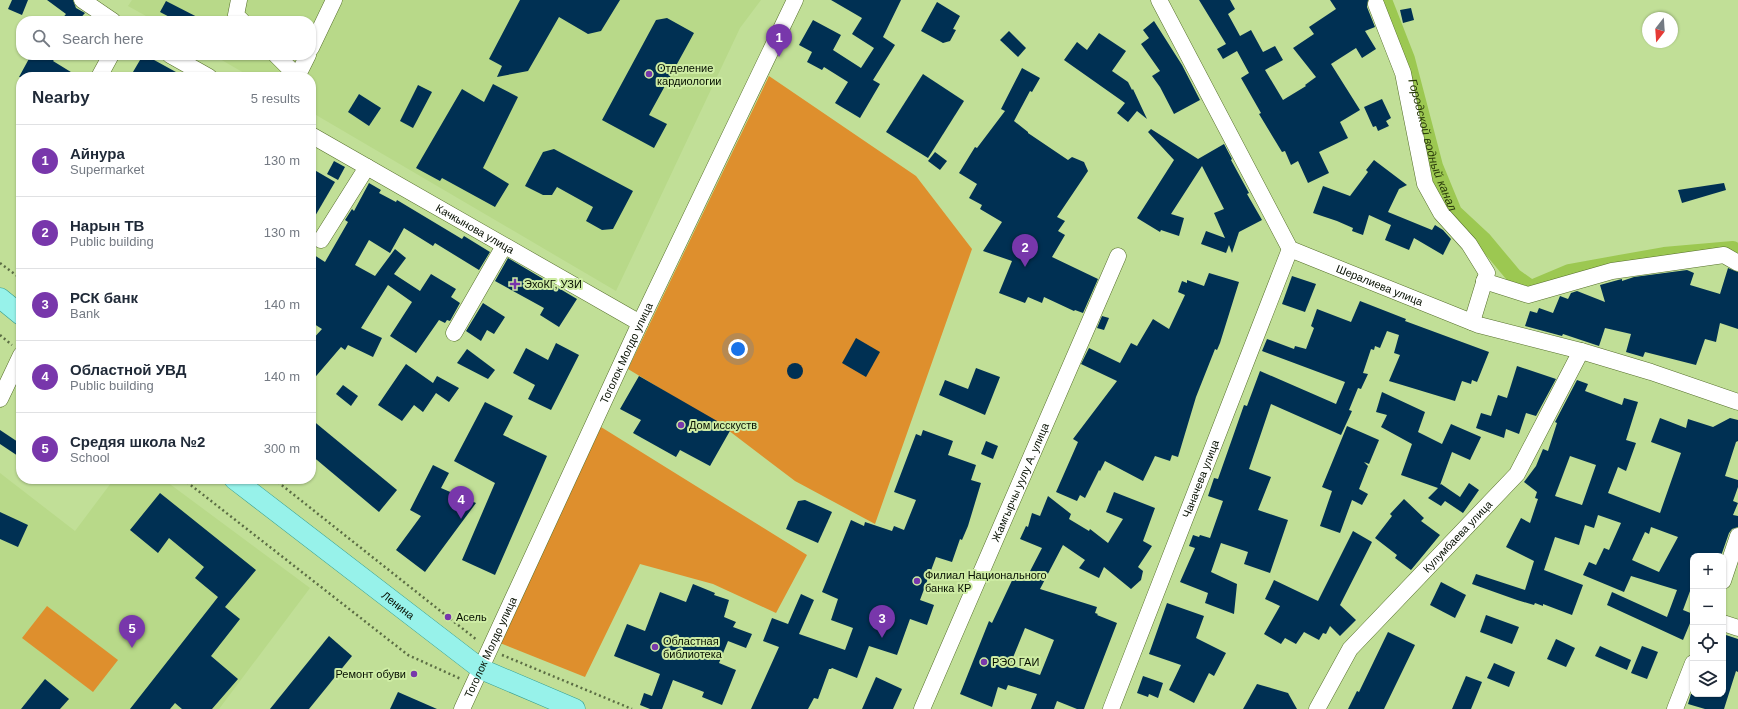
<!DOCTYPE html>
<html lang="en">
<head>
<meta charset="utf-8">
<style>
	body { margin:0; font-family:Helvetica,sans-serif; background:#f6f6f7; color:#1f2937 }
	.controls { position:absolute; right:12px; bottom:12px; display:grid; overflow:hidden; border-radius:8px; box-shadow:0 1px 3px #0004 }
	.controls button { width:36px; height:36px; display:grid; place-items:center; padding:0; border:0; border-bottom:1px solid #e0e1e3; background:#fff; color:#1f2937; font:20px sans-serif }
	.compass { position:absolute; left:1642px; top:12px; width:36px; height:36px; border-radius:50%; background:#fff; box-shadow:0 1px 3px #0004; rotate:197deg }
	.you { position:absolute; left:738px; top:349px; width:14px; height:14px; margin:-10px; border:3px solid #fff; border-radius:50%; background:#1a73e8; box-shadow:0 0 0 6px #1a73e833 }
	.badge { display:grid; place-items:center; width:26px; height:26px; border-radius:50%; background:#7837ab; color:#fff; font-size:13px; font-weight:700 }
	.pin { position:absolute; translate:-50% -33px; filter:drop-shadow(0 1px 2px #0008) }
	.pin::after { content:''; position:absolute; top:21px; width:14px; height:12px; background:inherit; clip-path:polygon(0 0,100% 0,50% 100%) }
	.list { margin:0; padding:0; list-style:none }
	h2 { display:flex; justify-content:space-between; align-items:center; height:52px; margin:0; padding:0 16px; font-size:17px }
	h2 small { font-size:13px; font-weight:400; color:#747a83 }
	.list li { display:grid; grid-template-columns:26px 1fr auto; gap:12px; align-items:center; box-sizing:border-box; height:72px; padding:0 16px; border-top:1px solid #e0e1e3 }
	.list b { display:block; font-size:15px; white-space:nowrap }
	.list p { margin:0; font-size:13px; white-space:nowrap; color:#747a83 }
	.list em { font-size:13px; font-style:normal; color:#747a83 }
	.icon { flex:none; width:22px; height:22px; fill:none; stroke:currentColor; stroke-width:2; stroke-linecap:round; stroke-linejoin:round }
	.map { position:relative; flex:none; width:1738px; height:709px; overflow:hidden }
	.search { position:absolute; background:#fff; box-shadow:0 1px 3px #0004; left:16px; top:16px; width:300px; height:44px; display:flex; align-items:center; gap:10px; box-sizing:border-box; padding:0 14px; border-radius:16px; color:#747a83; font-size:15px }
	.panel { position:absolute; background:#fff; box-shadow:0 1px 3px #0004; left:16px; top:72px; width:300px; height:412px; border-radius:16px }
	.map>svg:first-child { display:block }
	.built { fill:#b8d989 }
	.green { fill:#de8f2d }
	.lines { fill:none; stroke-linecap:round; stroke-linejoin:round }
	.canal { stroke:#9cc851; stroke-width:16 }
	.building { fill:#003053; fill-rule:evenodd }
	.minor-casing { stroke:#566f2b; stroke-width:17 }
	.major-casing { stroke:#379d8f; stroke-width:21 }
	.path { stroke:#5b6d44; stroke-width:2.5; stroke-dasharray:2 3; stroke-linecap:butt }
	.minor { stroke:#fff; stroke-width:16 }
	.major { stroke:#97f2ea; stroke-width:20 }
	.poi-dot { fill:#7837ab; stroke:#ceeca4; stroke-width:1.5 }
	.labels { text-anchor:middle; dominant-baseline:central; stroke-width:4; stroke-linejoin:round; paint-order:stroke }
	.poi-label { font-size:11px; fill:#060f00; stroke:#ceeca4; text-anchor:start }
	.street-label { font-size:11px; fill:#060f00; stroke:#ceeca4 }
	.water-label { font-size:12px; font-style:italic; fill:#2a3b0b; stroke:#ceeca4 }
</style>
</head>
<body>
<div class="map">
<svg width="1738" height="709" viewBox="0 0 1738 709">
	<rect width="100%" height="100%" fill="#c1df97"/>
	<g class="built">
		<polygon points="132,0 761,0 740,28 616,291 311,112 311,77 251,77 213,55 311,55 311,21 155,21 128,6"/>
		<polygon points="0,473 75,531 114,479 163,479 310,588 219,709 0,709"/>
	</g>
	<g class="green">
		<polygon points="769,76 916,176 972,249 875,524 795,481 724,427 628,369"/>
		<polygon points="601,427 807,555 776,613 713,584 640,564 585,677 500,643"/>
		<polygon points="47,606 118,660 93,692 22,638"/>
	</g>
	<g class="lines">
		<path class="canal" id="s1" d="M1384,0L1407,59L1435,166L1454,212L1483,239L1514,276L1531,288L1569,272L1664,255L1733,249L1738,253"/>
	</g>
	<g class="building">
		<polygon points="12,0 28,0 22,15 8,9"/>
		<polygon points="47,0 73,0 76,8 85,13 78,21 60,21 66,14"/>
		<polygon points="520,0 620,0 601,31 588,34 559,17 528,71 497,77 502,66 489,59"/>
		<polygon points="831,0 901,0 883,37 895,45 873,80 880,84 860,118 835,103 848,82 824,67 822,70 807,62 812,52 799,45 813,20 841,35 833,50 861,68 874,48 852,34 862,18"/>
		<polygon points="1199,0 1230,0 1235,9 1228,14 1240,36 1251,30 1263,52 1275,46 1283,60 1265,70 1283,100 1306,86 1305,85 1316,77 1293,48 1314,34 1309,27 1336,9 1330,0 1368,0 1367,7 1375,27 1365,31 1376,49 1362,58 1356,48 1331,64 1360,110 1340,122 1348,138 1319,152 1329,173 1308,183 1298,161 1291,165 1285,151 1282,152 1259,114 1261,113 1241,78 1249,73 1237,51 1223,59 1217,49 1226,44"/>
		<polygon points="166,1 205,21 177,21 160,12"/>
		<polygon points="937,2 960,16 953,29 956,30 950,41 943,43 921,31"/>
		<polygon points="1411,8 1414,20 1403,23 1400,10"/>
		<polygon points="667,18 694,33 649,115 667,124 654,148 602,120 656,20"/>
		<polygon points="1154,21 1182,65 1200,100 1174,114 1160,87 1152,76 1160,71 1141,44 1149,38 1143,30"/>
		<polygon points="1009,31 1026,48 1018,57 1000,40"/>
		<polygon points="1099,33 1126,51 1112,71 1128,82 1132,90 1133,89 1147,119 1137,111 1128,122 1117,113 1125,103 1064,60 1077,42 1087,50"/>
		<polygon points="31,55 58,55 53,61 79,77 19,77"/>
		<polygon points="143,55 145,55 185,77 130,77"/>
		<polygon points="1022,68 1040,78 1032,92 1030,91 1014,121 1028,132 1028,133 1068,160 1072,157 1084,162 1088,171 1057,217 1065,221 1058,231 1065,235 1052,257 1098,279 1083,313 1075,310 1074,311 1044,297 1042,303 1028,297 1025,303 999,293 1012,261 983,251 1002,222 980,209 982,205 969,198 977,184 959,173 975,147 977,148 1005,111 1001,109"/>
		<polygon points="923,74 964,101 928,158 886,132"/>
		<polygon points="493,84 518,97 483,168 509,184 495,207 442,178 440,181 416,168 462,89 484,102"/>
		<polygon points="418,85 432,92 413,128 400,121"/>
		<polygon points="359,94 381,108 369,126 348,112"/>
		<polygon points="1382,99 1391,118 1386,121 1389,126 1378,131 1376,126 1373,127 1364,107"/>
		<polygon points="1151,129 1198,159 1224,144 1232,159 1231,160 1249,193 1247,194 1262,220 1239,232 1232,253 1229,245 1226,253 1201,244 1206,231 1225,238 1214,213 1224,209 1202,166 1171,214 1184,218 1179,236 1161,230 1160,232 1137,218 1174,160 1148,132"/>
		<polygon points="554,149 633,191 613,229 602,230 586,221 593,207 557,187 552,195 543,195 525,186 543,152"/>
		<polygon points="935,152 947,161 940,170 928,161"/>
		<polygon points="1374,160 1407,185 1399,189 1388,212 1432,230 1435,225 1443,230 1451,239 1443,255 1414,238 1409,250 1385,240 1391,225 1369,215 1363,235 1352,231 1353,228 1337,221 1313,213 1323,186 1350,196 1368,172 1366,170"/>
		<polygon points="334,161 345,167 338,180 327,174"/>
		<polygon points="311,168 335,182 311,223"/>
		<polygon points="369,183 381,190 379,193 396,202 397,200 462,239 464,236 490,252 479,270 435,243 433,246 404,228 390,253 369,240 355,265 375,276 395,249 406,258 394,274 420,291 431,274 456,289 451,297 460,303 450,321 447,320 445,323 439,320 416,353 390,336 412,302 388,285 361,328 382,338 373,357 348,345 345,350 341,347 311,382 311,341 322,329 311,322 311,253 325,262 348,222 345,220 352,209 354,211"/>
		<polygon points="1724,183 1726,190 1682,203 1678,190"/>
		<polygon points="508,258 577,299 559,327 540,315 544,308 495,281"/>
		<polygon points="1728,268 1738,272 1738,329 1720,323 1716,342 1705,339 1696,365 1645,352 1643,357 1626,352 1631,334 1605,328 1599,346 1563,334 1562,336 1525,326 1530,311 1537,313 1539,308 1553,313 1560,296 1568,299 1571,293 1577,291 1605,302 1600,285 1618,280 1622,279 1622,281 1634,277 1687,270 1694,273 1690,285 1720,294"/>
		<polygon points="1209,273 1239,282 1220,343 1217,350 1215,349 1196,397 1178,457 1172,455 1170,461 1155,456 1143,481 1105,461 1100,471 1099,470 1085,498 1080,495 1077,501 1056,492 1078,442 1073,439 1117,381 1081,364 1089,348 1120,363 1131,343 1137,346 1153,319 1169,329 1185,295 1178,292 1182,281 1187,283 1187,280 1204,286"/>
		<polygon points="1292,276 1316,284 1305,312 1282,304"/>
		<polygon points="1360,301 1406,319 1405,321 1489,352 1477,382 1472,380 1471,384 1462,381 1455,401 1389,381 1400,355 1394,353 1399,335 1387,331 1380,348 1375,346 1374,350 1371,349 1363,373 1368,374 1361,389 1358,388 1349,410 1352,411 1341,435 1271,404 1249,469 1271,477 1258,510 1288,520 1270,573 1244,564 1248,552 1221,543 1211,572 1237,584 1234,614 1205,603 1208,593 1180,582 1195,548 1189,546 1193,535 1199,537 1200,535 1210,538 1223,501 1208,496 1214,478 1218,479 1244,405 1247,406 1260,371 1336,404 1345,382 1262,351 1267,339 1294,349 1295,346 1306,349 1314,328 1311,326 1317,309 1351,322"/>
		<polygon points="483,303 505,317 494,334 487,330 481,341 466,331"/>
		<polygon points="1102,316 1109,318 1104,330 1097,328"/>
		<polygon points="856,338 880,352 866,377 842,363"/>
		<polygon points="556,343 579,355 551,410 528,399 535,385 513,373 526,348 548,360"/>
		<polygon points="467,349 495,370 488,379 457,363"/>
		<circle cx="795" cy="371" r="8"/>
		<polygon points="406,364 433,383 437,376 459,388 449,402 436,393 423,412 414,405 402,421 378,405"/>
		<polygon points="1517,366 1556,379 1536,416 1526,413 1519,434 1506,429 1504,438 1476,428 1481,413 1491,416 1498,395 1507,398"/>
		<polygon points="976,368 1000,377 985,415 939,395 945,380 968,389"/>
		<polygon points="639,376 731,429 710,466 680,450 676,457 633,433 641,420 620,409"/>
		<path d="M1577,380L1588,384L1585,391L1622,405L1624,398L1638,402L1626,440L1636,443L1626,471L1618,467L1608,493L1660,513L1681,453L1651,442L1660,418L1686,428L1688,419L1713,427L1730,418L1738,420V441L1736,442L1725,476L1738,480V487L1733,501L1738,503L1733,515L1738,516V527L1732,529L1729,533L1721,556H1693V583L1683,610L1693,614V616L1683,640L1607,605L1612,592L1667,617L1677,590L1631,576L1624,592L1583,575L1589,562L1596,565L1604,548L1609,550L1621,523L1598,515L1594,528L1585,525L1579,545L1555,537L1544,570L1583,585L1572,615L1543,604V606L1535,603L1534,605L1517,600L1472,584L1476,574L1525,590L1534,561L1506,547L1521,518L1530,523L1538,499L1535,498L1537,492L1524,482L1536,466L1543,449L1548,451L1557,423L1555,422ZM1570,456L1596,465L1582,505L1555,496ZM1651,527L1678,537L1659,572L1632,560L1645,532L1649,534Z"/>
		<polygon points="343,385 358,396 351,406 336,394"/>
		<polygon points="1382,392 1425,412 1418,432 1442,444 1451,424 1481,437 1470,460 1452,452 1440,485 1441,484 1460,497 1469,483 1479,490 1463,513 1445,501 1441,506 1428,498 1438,488 1401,475 1412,444 1381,427 1387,415 1376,412"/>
		<polygon points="485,402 513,416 503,435 547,456 495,575 462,560 495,483 454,461"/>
		<polygon points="311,419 397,490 379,512 311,455"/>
		<polygon points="1347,426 1379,440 1369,464 1364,462 1368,466 1359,489 1368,494 1362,505 1352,500 1340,533 1320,526 1332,491 1322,487"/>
		<polygon points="0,430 21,444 21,458 0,444"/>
		<polygon points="923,430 953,441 948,455 976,465 971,480 981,483 968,526 962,540 960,539 952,562 936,557 920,600 934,605 927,625 910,619 897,655 869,646 857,678 832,668 831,669 829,669 818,699 814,698 808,709 751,709 779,647 763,641 772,618 788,624 801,594 814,600 799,634 845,650 853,628 831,620 838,599 822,592 851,520 864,526 865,522 892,531 894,526 904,530 916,500 894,492 916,434 921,436"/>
		<polygon points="986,441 998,446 993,459 981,454"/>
		<polygon points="433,465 449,473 441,488 476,503 425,572 396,550 421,516 410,510"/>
		<path d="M1114,492L1155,508L1143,541L1152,546L1138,567L1143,571L1141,580L1131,589L1104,567L1099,578L1079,568L1085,560L1063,545L1040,589L1097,607L1095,613L1098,614L1097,615L1117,623L1084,709H1077L1057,701L1054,709H1031L1037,694L1008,685L1006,690L998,687L992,707L960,694L989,621L992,623L1016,572L1027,577L1042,548L1020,539L1026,526L1028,527L1032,513L1040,516L1048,496L1071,514L1069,519L1089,531L1090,529L1108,543L1123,519L1106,512ZM1025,628L1054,640L1040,675L1010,665Z"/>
		<polygon points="160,493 256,570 225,607 240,619 211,656 238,679 212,709 182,709 175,703 170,709 130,709 218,597 195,578 204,567 169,538 158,553 130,530"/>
		<polygon points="1404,499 1424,518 1421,521 1440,535 1411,570 1395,558 1397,555 1375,538 1392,516 1390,514"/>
		<polygon points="805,500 832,512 818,543 786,529 798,501"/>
		<polygon points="0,512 28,525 18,547 0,539"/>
		<polygon points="1353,531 1372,542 1340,605 1356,620 1340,636 1330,626 1326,634 1323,633 1319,640 1304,632 1296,644 1285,638 1281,644 1264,634 1280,606 1265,599 1274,580 1318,601"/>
		<polygon points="1441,582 1466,595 1455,618 1430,605"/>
		<polygon points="693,584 715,593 714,595 729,600 724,617 736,622 733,627 752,634 746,648 728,641 719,663 736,670 722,705 702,697 704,692 673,680 662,709 650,709 640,705 644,693 652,696 660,674 614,656 627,624 645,631 660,592 686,602"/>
		<polygon points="1167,603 1204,616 1196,638 1226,653 1214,676 1209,673 1194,703 1169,690 1181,665 1149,654"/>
		<polygon points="1486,615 1519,627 1512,644 1480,632"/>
		<polygon points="1388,632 1415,645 1384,709 1348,709 1357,691 1359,692"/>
		<polygon points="1723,634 1738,639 1738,672 1736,671 1724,709 1705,709 1688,704 1691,694 1723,694"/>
		<polygon points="329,636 352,656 309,709 270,709"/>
		<polygon points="1556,639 1575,648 1566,667 1547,659"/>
		<polygon points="1600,646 1631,660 1627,670 1595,656"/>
		<polygon points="1642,646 1658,652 1647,679 1631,673"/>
		<polygon points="1494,663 1515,672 1509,687 1487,678"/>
		<polygon points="1143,676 1163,683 1158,698 1149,694 1148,697 1137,693"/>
		<polygon points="1466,676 1482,682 1471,709 1452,709"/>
		<polygon points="876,677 902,689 893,709 862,709"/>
		<polygon points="45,679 69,699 60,709 21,709"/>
		<polygon points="1257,684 1288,693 1297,709 1243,709"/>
		<polygon points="398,692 437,709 390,709"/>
	</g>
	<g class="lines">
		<g class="minor-casing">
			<g id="minor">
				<polyline points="82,0 113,21"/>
				<polyline points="239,0 236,15 242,21"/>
				<path id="s2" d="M1159,0L1290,249L1479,325L1581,351L1651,372L1738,402"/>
				<polyline points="1376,4 1403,73 1425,184 1441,213 1469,244 1487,273 1472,322"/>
				<polyline points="311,48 334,0"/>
				<polyline points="170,55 209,77"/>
				<polyline points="276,55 297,76"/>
				<polyline points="99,77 111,55"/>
				<polyline points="297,77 308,55"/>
				<path id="s3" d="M311,135L640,323"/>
				<polyline points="321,240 367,167"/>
				<polyline points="1484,281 1528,295 1612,271 1724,255 1738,263"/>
				<polyline points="454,333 504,246"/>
				<polyline points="0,399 21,355"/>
				<polyline points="1723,581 1738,536"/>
				<polyline points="1723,623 1738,628"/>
				<path id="s4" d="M462,709L640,323L795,0"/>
				<path id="s5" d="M922,709L1118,256"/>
				<path id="s6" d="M1111,709L1290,249"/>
				<path id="s7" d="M1317,709L1350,649L1517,474L1581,351"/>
				<polyline points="1675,709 1693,663"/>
			</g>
		</g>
		<g class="major-casing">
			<g id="major">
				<polyline points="0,298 21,315"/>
				<path id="s8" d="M234,479L481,669L575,709"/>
			</g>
		</g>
		<g class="path">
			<polyline points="0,263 21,279"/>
			<polyline points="0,335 12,345"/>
			<polyline points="183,479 408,655 461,679"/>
			<polyline points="274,479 477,640"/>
			<polyline points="502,655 632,709"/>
		</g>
		<use href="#minor" class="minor"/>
		<use href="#major" class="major"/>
	</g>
	<g class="poi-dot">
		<circle cx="649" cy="74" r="4"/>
		<path d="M513 278h4v4h4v4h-4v4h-4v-4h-4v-4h4z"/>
		<circle cx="681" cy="425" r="4"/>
		<circle cx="917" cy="581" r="4"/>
		<circle cx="448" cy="617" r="4"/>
		<circle cx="655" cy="647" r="4"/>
		<circle cx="984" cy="662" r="4"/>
		<circle cx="414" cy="674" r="4"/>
	</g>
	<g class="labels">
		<g class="poi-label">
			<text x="657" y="68">Отделение<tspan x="657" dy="13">кардиологии</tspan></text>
			<text x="524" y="284">ЭхоКГ, УЗИ</text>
			<text x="689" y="425">Дом исскуств</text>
			<text x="925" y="575">Филиал Национального<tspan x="925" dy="13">банка КР</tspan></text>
			<text x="456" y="617">Асель</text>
			<text x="663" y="641">Областная<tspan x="663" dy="13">библиотека</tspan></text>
			<text x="992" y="662">РЭО ГАИ</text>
			<text x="406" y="674" text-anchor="end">Ремонт обуви</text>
		</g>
		<g class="street-label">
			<text stroke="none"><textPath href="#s3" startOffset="189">Качкынова улица</textPath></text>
			<text stroke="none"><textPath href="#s2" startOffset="378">Шералиева улица</textPath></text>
			<text stroke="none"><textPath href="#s4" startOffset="392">Тоголок Молдо улица</textPath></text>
			<text stroke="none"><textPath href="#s6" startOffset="247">Чаначева улица</textPath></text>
			<text stroke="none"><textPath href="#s5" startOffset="247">Жамгырчы уулу А. улица</textPath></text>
			<text stroke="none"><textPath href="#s7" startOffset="224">Кулумбаева улица</textPath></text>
			<text stroke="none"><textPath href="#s8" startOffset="207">Ленина</textPath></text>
			<text stroke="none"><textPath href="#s4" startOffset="68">Тоголок Молдо улица</textPath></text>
		</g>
		<g class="water-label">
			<text stroke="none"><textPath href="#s1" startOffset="153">Городской водный канал</textPath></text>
		</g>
	</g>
</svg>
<div class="controls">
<button>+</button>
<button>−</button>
<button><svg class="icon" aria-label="locate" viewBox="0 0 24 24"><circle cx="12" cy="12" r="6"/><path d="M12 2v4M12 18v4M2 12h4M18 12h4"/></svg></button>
<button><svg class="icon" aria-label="layers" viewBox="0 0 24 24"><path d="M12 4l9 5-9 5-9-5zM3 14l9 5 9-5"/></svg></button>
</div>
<svg class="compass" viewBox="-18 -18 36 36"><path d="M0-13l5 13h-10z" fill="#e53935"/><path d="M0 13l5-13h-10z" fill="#747a83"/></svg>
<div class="you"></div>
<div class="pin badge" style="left:779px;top:57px">1</div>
<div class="pin badge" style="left:1025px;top:267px">2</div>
<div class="pin badge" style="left:882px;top:638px">3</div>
<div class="pin badge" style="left:461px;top:519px">4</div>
<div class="pin badge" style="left:132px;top:648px">5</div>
<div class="search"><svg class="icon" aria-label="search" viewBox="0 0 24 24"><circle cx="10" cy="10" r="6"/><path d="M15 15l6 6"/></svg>Search here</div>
<section class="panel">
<h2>Nearby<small>5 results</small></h2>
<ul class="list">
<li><span class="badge">1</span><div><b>Айнура</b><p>Supermarket</p></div><em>130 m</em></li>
<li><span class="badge">2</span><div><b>Нарын ТВ</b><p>Public building</p></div><em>130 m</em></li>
<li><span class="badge">3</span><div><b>РСК банк</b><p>Bank</p></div><em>140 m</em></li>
<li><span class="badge">4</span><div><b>Областной УВД</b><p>Public building</p></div><em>140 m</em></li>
<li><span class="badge">5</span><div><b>Средяя школа №2</b><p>School</p></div><em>300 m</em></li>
</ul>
</section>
</div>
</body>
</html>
